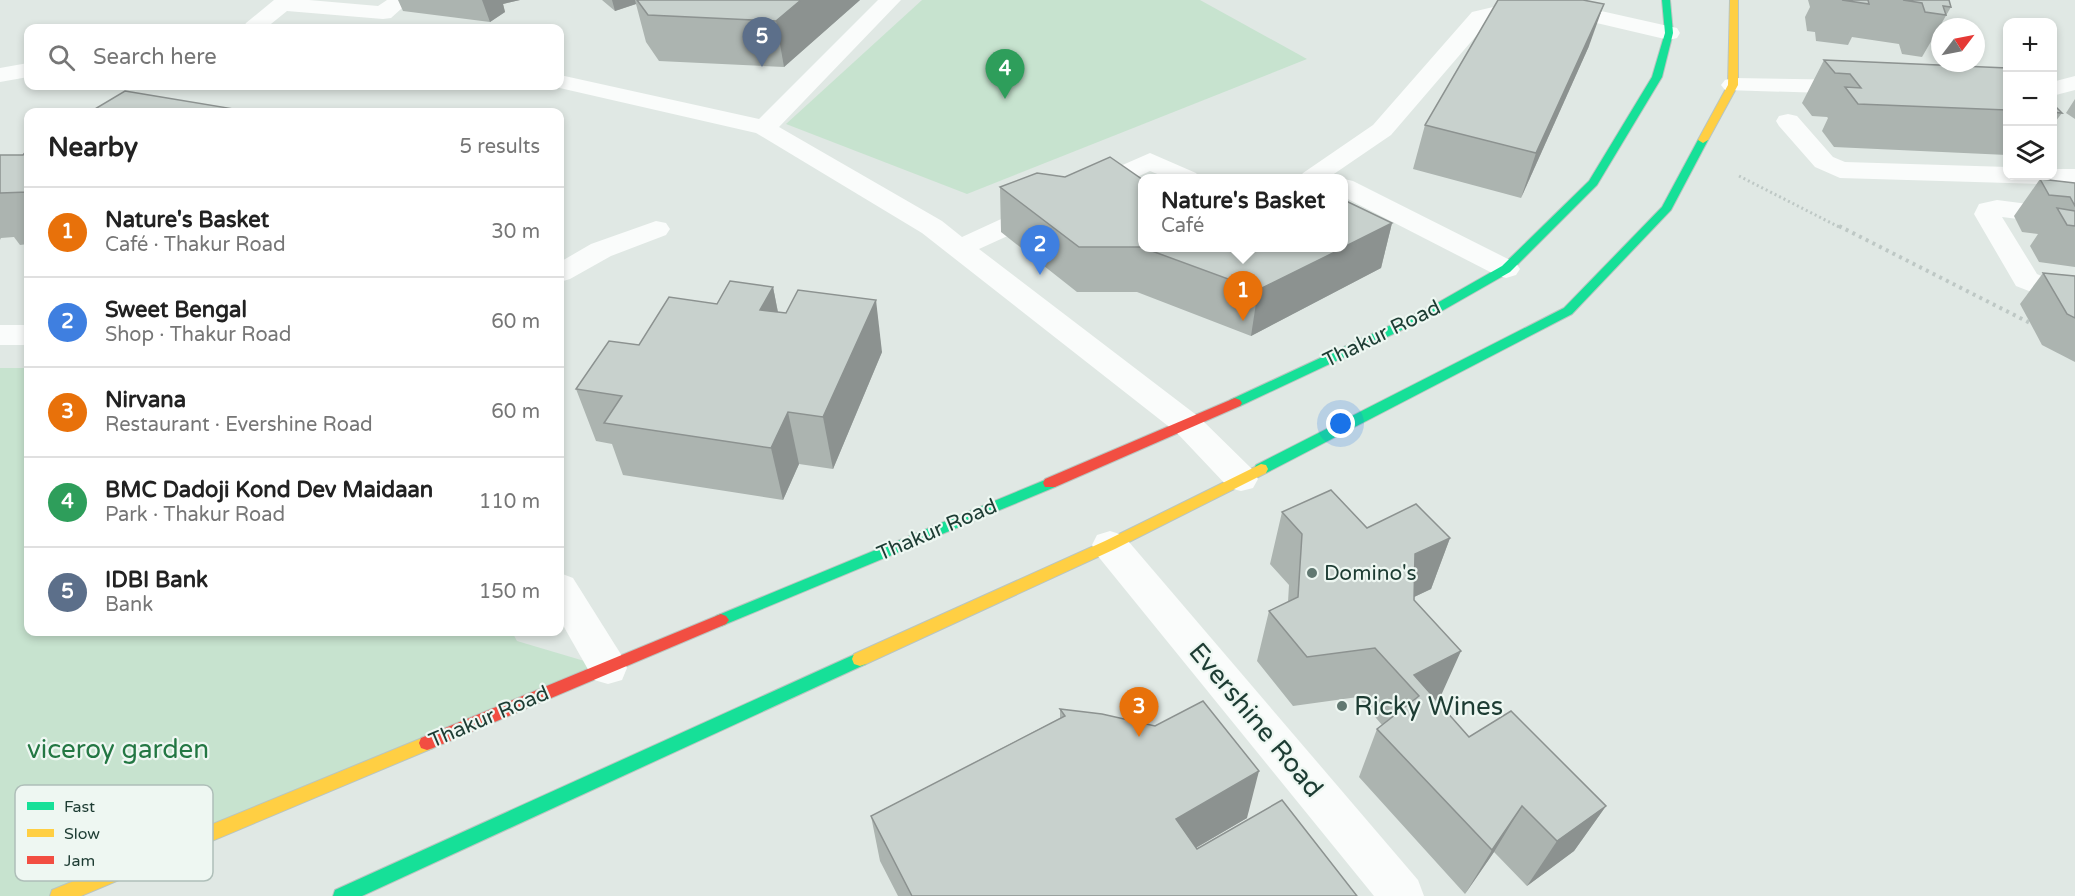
<!DOCTYPE html>
<html lang="en">
<head>
<meta charset="utf-8">
<style>
	body { margin:0; font-family:"Varela Round",sans-serif; background:#f2f2f2; color:#222 }
	.controls { position:absolute; right:18px; top:18px; display:grid; overflow:hidden; border-radius:12px; box-shadow:0 3px 9px #0003 }
	.controls button { width:54px; height:54px; display:grid; place-items:center; padding:0; border:0; border-bottom:2px solid #e0e0e0; background:#fff; color:#222; font:30px sans-serif }
	.compass { position:absolute; left:1931px; top:18px; width:54px; height:54px; border-radius:50%; background:#fff; box-shadow:0 3px 9px #0003; rotate:58deg }
	.you { position:absolute; left:1341px; top:424px; width:21px; height:21px; margin:-15px; border:4px solid #fff; border-radius:50%; background:#1a73e8; box-shadow:0 0 0 9px #1a73e833 }
	.badge { display:grid; place-items:center; width:39px; height:39px; border-radius:50%; background:#0b8043; color:#fff; font-size:20px; font-weight:700 }
	.pin { position:absolute; translate:-50% -50px; filter:drop-shadow(0 2px 3px #0008) }
	.pin::after { content:''; position:absolute; top:32px; width:21px; height:18px; background:inherit; clip-path:polygon(0 0,100% 0,50% 100%) }
	.popup { position:absolute; left:1138px; top:174px; width:210px; height:78px; box-sizing:border-box; display:grid; place-content:center; border-radius:12px; background:#fff; filter:drop-shadow(0 2px 4px #0005); font-size:20px; white-space:nowrap; color:#767676 }
	.popup b { font-size:22px; color:#222 }
	.popup::after { content:''; position:absolute; left:50%; top:100%; margin-left:-12px; border:12px solid transparent; border-top-color:#fff }
	.list { margin:0; padding:0; list-style:none }
	h2 { display:flex; justify-content:space-between; align-items:center; height:78px; margin:0; padding:0 24px; font-size:26px }
	h2 small { font-size:20px; font-weight:400; color:#767676 }
	.list li { display:grid; grid-template-columns:39px 1fr auto; gap:18px; align-items:center; box-sizing:border-box; height:90px; padding:0 24px; border-top:2px solid #e0e0e0 }
	.list b { display:block; font-size:22px; white-space:nowrap }
	.list p { margin:0; font-size:20px; white-space:nowrap; color:#767676 }
	.list em { font-size:20px; font-style:normal; color:#767676 }
	.icon { flex:none; width:33px; height:33px; fill:none; stroke:currentColor; stroke-width:2; stroke-linecap:round; stroke-linejoin:round }
	.map { position:relative; flex:none; width:2075px; height:896px; overflow:hidden }
	.search { position:absolute; background:#fff; box-shadow:0 3px 9px #0003; left:24px; top:24px; width:540px; height:66px; display:flex; align-items:center; gap:15px; box-sizing:border-box; padding:0 21px; border-radius:12px; color:#767676; font-size:22px }
	.panel { position:absolute; background:#fff; box-shadow:0 3px 9px #0003; left:24px; top:108px; width:540px; height:528px; border-radius:12px }
	.map>svg:first-child { display:block }
	.green { fill:#c7e3cf }
	.lines { fill:none; stroke-linecap:round; stroke-linejoin:round }
	.fast-casing { stroke:#b9c5c0; stroke-width:2 }
	.slow-casing { stroke:#b9c5c0; stroke-width:2 }
	.jam-casing { stroke:#b9c5c0; stroke-width:2 }
	.path-far1 { stroke:#bec8c5; stroke-width:3; stroke-dasharray:2 3; stroke-linecap:butt }
	.path { stroke:#bec8c5; stroke-width:4; stroke-dasharray:3 4.5; stroke-linecap:butt }
	.street { fill:#fafcfb; fill-rule:evenodd }
	.fast { fill:#16e098; fill-rule:evenodd }
	.slow { fill:#ffcf43; fill-rule:evenodd }
	.jam { fill:#f24e42; fill-rule:evenodd }
	.wall { fill:#acb4b0 }
	.shaded-wall { fill:#8c9290 }
	.building { fill:#c8d1cd; stroke:#8c9290; stroke-width:1.5 }
	.poi-dot { fill:#617871; stroke:#eef7f2; stroke-width:2 }
	.labels { text-anchor:middle; dominant-baseline:central; stroke-width:4.5; stroke-linejoin:round; paint-order:stroke }
	.street-label { font-size:21px; fill:#1d3c33; stroke:#eef7f2 }
	.poi-label { font-size:21px; fill:#1d3c33; stroke:#eef7f2; text-anchor:start }
	.near-poi-label { font-size:26px; fill:#1d3c33; stroke:#eef7f2; text-anchor:start }
	.near-street-label { font-size:26px; fill:#1d3c33; stroke:#eef7f2 }
	.near-park-label { font-size:26px; fill:#237743; stroke:#eef7f2 }
	.key { fill:#eef7f2; stroke:#afbfb9; stroke-width:1.5 }
	.key-label { font-size:16px; fill:#1d3c33 }
</style>
</head>
<body>
<div class="map">
<svg width="2075" height="896" viewBox="0 0 2075 896">
	<rect width="100%" height="100%" fill="#e0e8e4"/>
	<g class="green">
		<polygon points="922,0 1200,0 1307,59 967,194 786,124"/>
		<polygon points="0,368 28,368 28,632 512,632 517,641 608,668 74,896 0,896"/>
	</g>
	<g class="lines">
		<g class="fast-casing">
			<g id="fast">
				<polygon points="1662,0 1670,0 1673,33 1662,77 1597,185 1510,272 1440,312 1240,406 1230,406 1228,403 1230,400 1432,306 1502,266 1589,181 1652,77 1665,33"/>
				<polygon points="1703,137 1708,140 1671,210 1572,314 1266,473 1256,473 1254,469 1256,465 1564,308 1662,207 1698,140"/>
				<polygon points="1050,478 1055,479 1057,483 1055,487 726,624 721,626 716,624 713,620 716,616"/>
				<polygon points="860,652 866,654 868,659 866,664 362,896 333,896 335,890"/>
			</g>
		</g>
		<g class="slow-casing">
			<g id="slow">
				<polygon points="1730,0 1738,0 1738,85 1708,140 1703,143 1698,140 1728,85"/>
				<polygon points="1261,464 1266,465 1268,469 1266,473 1115,549 866,664 860,666 854,664 852,659 854,654 1105,541"/>
				<polygon points="427,736 433,738 435,743 433,748 81,896 50,896 52,890"/>
			</g>
		</g>
		<g class="jam-casing">
			<g id="jam">
				<polygon points="1235,398 1240,400 1242,403 1240,406 1055,487 1045,487 1043,483 1045,479"/>
				<polygon points="721,614 726,616 729,620 726,624 433,748 427,750 421,748 419,743 421,738"/>
			</g>
		</g>
		<polyline class="path-far1" points="1739,176 1841,228"/>
		<polyline class="path" points="1839,226 2030,323"/>
		<g class="street">
			<polygon points="274,0 309,0 378,6 387,0 411,0 391,18 383,19 287,11 266,28 243,28 246,23"/>
			<polygon points="878,0 901,0 779,127 942,221 962,237 1034,204 1043,202 1052,204 1056,210 1052,216 979,249 1199,417 1253,470 1258,479 1253,488 1241,491 1229,488 1177,433 922,233 756,133 551,86 560,86 560,75 759,119"/>
			<polygon points="1523,0 1552,0 1677,28 1680,33 1677,38 1669,40 1537,9 1488,22 1391,135 1328,178 1299,178 1303,173 1373,125 1472,12"/>
			<polygon points="28,63 28,77 0,82 0,68"/>
			<polygon points="2075,76 2075,90 2052,96 2052,82"/>
			<polygon points="1733,78 1856,80 1864,82 1868,87 1864,92 1856,94 1725,90 1721,85 1725,80"/>
			<polygon points="1788,114 1797,116 1833,157 1845,162 2008,167 2008,176 2052,176 2052,169 2075,169 2075,185 1840,178 1815,167 1779,126 1776,121 1779,116"/>
			<polygon points="1150,153 1196,173 1200,178 1167,178 1150,171 1097,196 1088,198 1079,196 1075,190 1079,184"/>
			<polygon points="1344,179 1353,181 1516,263 1520,269 1516,275 1506,278 1496,275 1344,197"/>
			<polygon points="1997,200 2075,210 2075,226 2002,217 2037,274 2048,279 2075,283 2075,301 2042,296 2016,286 1974,214 1979,204"/>
			<polygon points="656,221 666,223 670,229 666,235 611,256 570,279 560,282 560,262 591,244"/>
			<rect x="0" y="325" width="28" height="20"/>
			<polygon points="1110,531 1123,535 1418,880 1424,896 1374,896 1097,555 1092,545 1097,535"/>
			<polygon points="560,573 573,578 622,656 627,668 622,680 608,684 594,680 560,620"/>
		</g>
		<use href="#fast" class="fast"/>
		<use href="#slow" class="slow"/>
		<use href="#jam" class="jam"/>
	</g>
	<g class="wall">
		<polygon points="398,0 520,0 503,4 505,12 490,22 403,11"/>
		<polygon points="602,0 860,0 784,67 659,61 646,42 636,4 615,11"/>
		<polygon points="1808,0 1949,0 1951,7 1922,57 1902,54 1899,44 1852,37 1848,45 1816,41 1815,32 1807,31 1805,17 1810,7"/>
		<polygon points="1589,46 1521,198 1413,169 1425,125"/>
		<polygon points="1824,60 2007,68 2007,155 1834,147 1822,131 1828,118 1827,117 1812,116 1802,103"/>
		<polygon points="2075,99 2075,119 2066,113"/>
		<polygon points="2052,103 2062,113 2052,126"/>
		<polygon points="28,149 28,244 20,245 14,237 1,238 0,240 0,155 23,155"/>
		<polygon points="2040,179 2075,183 2075,267 2039,262 2030,246 2038,234 2022,232 2014,216"/>
		<polygon points="1000,187 1143,248 1392,223 1381,268 1251,336 1137,292 1077,292 1001,232"/>
		<polygon points="2043,273 2075,276 2075,362 2042,345 2020,304"/>
		<polygon points="773,287 778,312 882,352 833,469 799,464 783,500 623,475 612,444 596,441 576,389 639,345 717,304"/>
		<polygon points="1282,512 1367,528 1450,538 1431,589 1414,597 1414,600 1439,700 1437,701 1469,737 1606,806 1574,851 1527,886 1494,852 1465,894 1359,777 1377,729 1382,725 1358,697 1293,706 1257,661 1269,611 1288,602 1289,585 1270,564"/>
		<polygon points="1060,709 1247,818 1196,848 1197,849 1357,896 898,896 880,861 871,816 1060,718"/>
	</g>
	<g class="shaded-wall">
		<polygon points="482,0 520,0 503,4 505,12 490,22"/>
		<polygon points="612,0 635,0 636,4 615,11"/>
		<polygon points="801,0 860,0 784,67 776,21"/>
		<polygon points="1604,4 1589,46 1521,198 1536,153"/>
		<polygon points="1392,223 1381,268 1251,336 1258,290"/>
		<polygon points="773,287 783,339 760,310"/>
		<polygon points="876,300 882,352 833,469 823,417"/>
		<polygon points="788,412 799,464 783,500 771,448"/>
		<polygon points="1450,538 1431,589 1397,605 1415,554"/>
		<polygon points="1461,651 1439,700 1412,715 1419,696 1414,675"/>
		<polygon points="1259,771 1247,818 1168,864 1176,819"/>
		<polygon points="1522,806 1494,852 1465,894 1492,850"/>
		<polygon points="1606,806 1574,851 1527,886 1557,841"/>
	</g>
	<g class="building">
		<polygon points="637,0 801,0 776,21 648,15"/>
		<polygon points="1498,0 1583,0 1604,4 1536,153 1425,125"/>
		<polygon points="1842,0 1868,0 1869,4"/>
		<polygon points="1903,0 1949,0 1951,7 1943,6 1946,15 1925,12 1922,3"/>
		<polygon points="1824,60 2007,68 2007,110 1858,104 1845,87 1861,88 1850,74 1835,73"/>
		<polygon points="125,91 246,111 244,112 63,112 90,112"/>
		<polygon points="2052,103 2062,113 2052,112"/>
		<polygon points="28,149 28,192 0,193 0,155 23,155"/>
		<polygon points="1110,157 1143,180 1143,248 1343,248 1258,290 1141,247 1079,247 1000,187 1037,173 1065,177"/>
		<polygon points="2040,179 2075,183 2075,206 2070,197 2049,195"/>
		<polygon points="1344,200 1392,223 1344,247"/>
		<polygon points="2057,208 2075,211 2075,226 2067,225"/>
		<polygon points="2043,273 2075,276 2075,318 2067,314"/>
		<polygon points="730,281 773,287 760,310 786,313 798,290 876,300 823,417 788,412 771,448 604,423 622,396 576,389 609,341 639,345 669,297 717,304"/>
		<polygon points="1331,490 1367,528 1416,504 1450,538 1415,554 1414,600 1461,651 1414,675 1469,737 1511,711 1606,806 1557,841 1522,806 1492,850 1377,729 1419,696 1375,648 1307,657 1269,611 1298,597 1302,534 1282,512"/>
		<polygon points="1203,701 1259,771 1176,819 1197,849 1282,800 1357,896 912,896 871,816 1065,716 1060,709 1102,714 1155,726"/>
	</g>
	<g class="poi-dot">
		<circle cx="1312" cy="573" r="6"/>
		<circle cx="1342" cy="706" r="6"/>
	</g>
	<g class="labels">
		<g class="street-label">
			<text transform="translate(1382 334) rotate(-26)">Thakur Road</text>
			<text transform="translate(937 530) rotate(-23)">Thakur Road</text>
			<text transform="translate(489 717) rotate(-23)">Thakur Road</text>
		</g>
		<g class="poi-label">
			<text x="1324" y="573">Domino's</text>
		</g>
		<g class="near-poi-label">
			<text x="1354" y="706">Ricky Wines</text>
		</g>
		<g class="near-street-label">
			<text transform="translate(1256 720) rotate(50)">Evershine Road</text>
		</g>
		<g class="near-park-label">
			<text x="118" y="749">viceroy garden</text>
		</g>
	</g>
	<rect x="15" y="785" width="198" height="96" rx="9" class="key"/>
	<rect x="27" y="802" width="27" height="8" fill="#16e098"/>
	<rect x="27" y="829" width="27" height="8" fill="#ffcf43"/>
	<rect x="27" y="856" width="27" height="8" fill="#f24e42"/>
	<g class="key-label">
		<text x="64" y="812">Fast</text>
		<text x="64" y="839">Slow</text>
		<text x="64" y="866">Jam</text>
	</g>
</svg>
<div class="controls">
<button>+</button>
<button>−</button>
<button><svg class="icon" aria-label="layers" viewBox="0 0 24 24"><path d="M12 4l9 5-9 5-9-5zM3 14l9 5 9-5"/></svg></button>
</div>
<svg class="compass" viewBox="-18 -18 36 36"><path d="M0-13l5 13h-10z" fill="#e53935"/><path d="M0 13l5-13h-10z" fill="#767676"/></svg>
<div class="you"></div>
<div class="pin badge" style="left:1243px;top:321px;background:#e8710a">1</div>
<div class="popup"><b>Nature's Basket</b>Café</div>
<div class="pin badge" style="left:1040px;top:275px;background:#3f7fe0">2</div>
<div class="pin badge" style="left:1139px;top:737px;background:#e8710a">3</div>
<div class="pin badge" style="left:1005px;top:99px;background:#2e9e5b">4</div>
<div class="pin badge" style="left:762px;top:67px;background:#5c6f8a">5</div>
<div class="search"><svg class="icon" aria-label="search" viewBox="0 0 24 24"><circle cx="10" cy="10" r="6"/><path d="M15 15l6 6"/></svg>Search here</div>
<section class="panel">
<h2>Nearby<small>5 results</small></h2>
<ul class="list">
<li><span class="badge" style="background:#e8710a">1</span><div><b>Nature's Basket</b><p>Café · Thakur Road</p></div><em>30 m</em></li>
<li><span class="badge" style="background:#3f7fe0">2</span><div><b>Sweet Bengal</b><p>Shop · Thakur Road</p></div><em>60 m</em></li>
<li><span class="badge" style="background:#e8710a">3</span><div><b>Nirvana</b><p>Restaurant · Evershine Road</p></div><em>60 m</em></li>
<li><span class="badge" style="background:#2e9e5b">4</span><div><b>BMC Dadoji Kond Dev Maidaan</b><p>Park · Thakur Road</p></div><em>110 m</em></li>
<li><span class="badge" style="background:#5c6f8a">5</span><div><b>IDBI Bank</b><p>Bank</p></div><em>150 m</em></li>
</ul>
</section>
</div>
</body>
</html>
